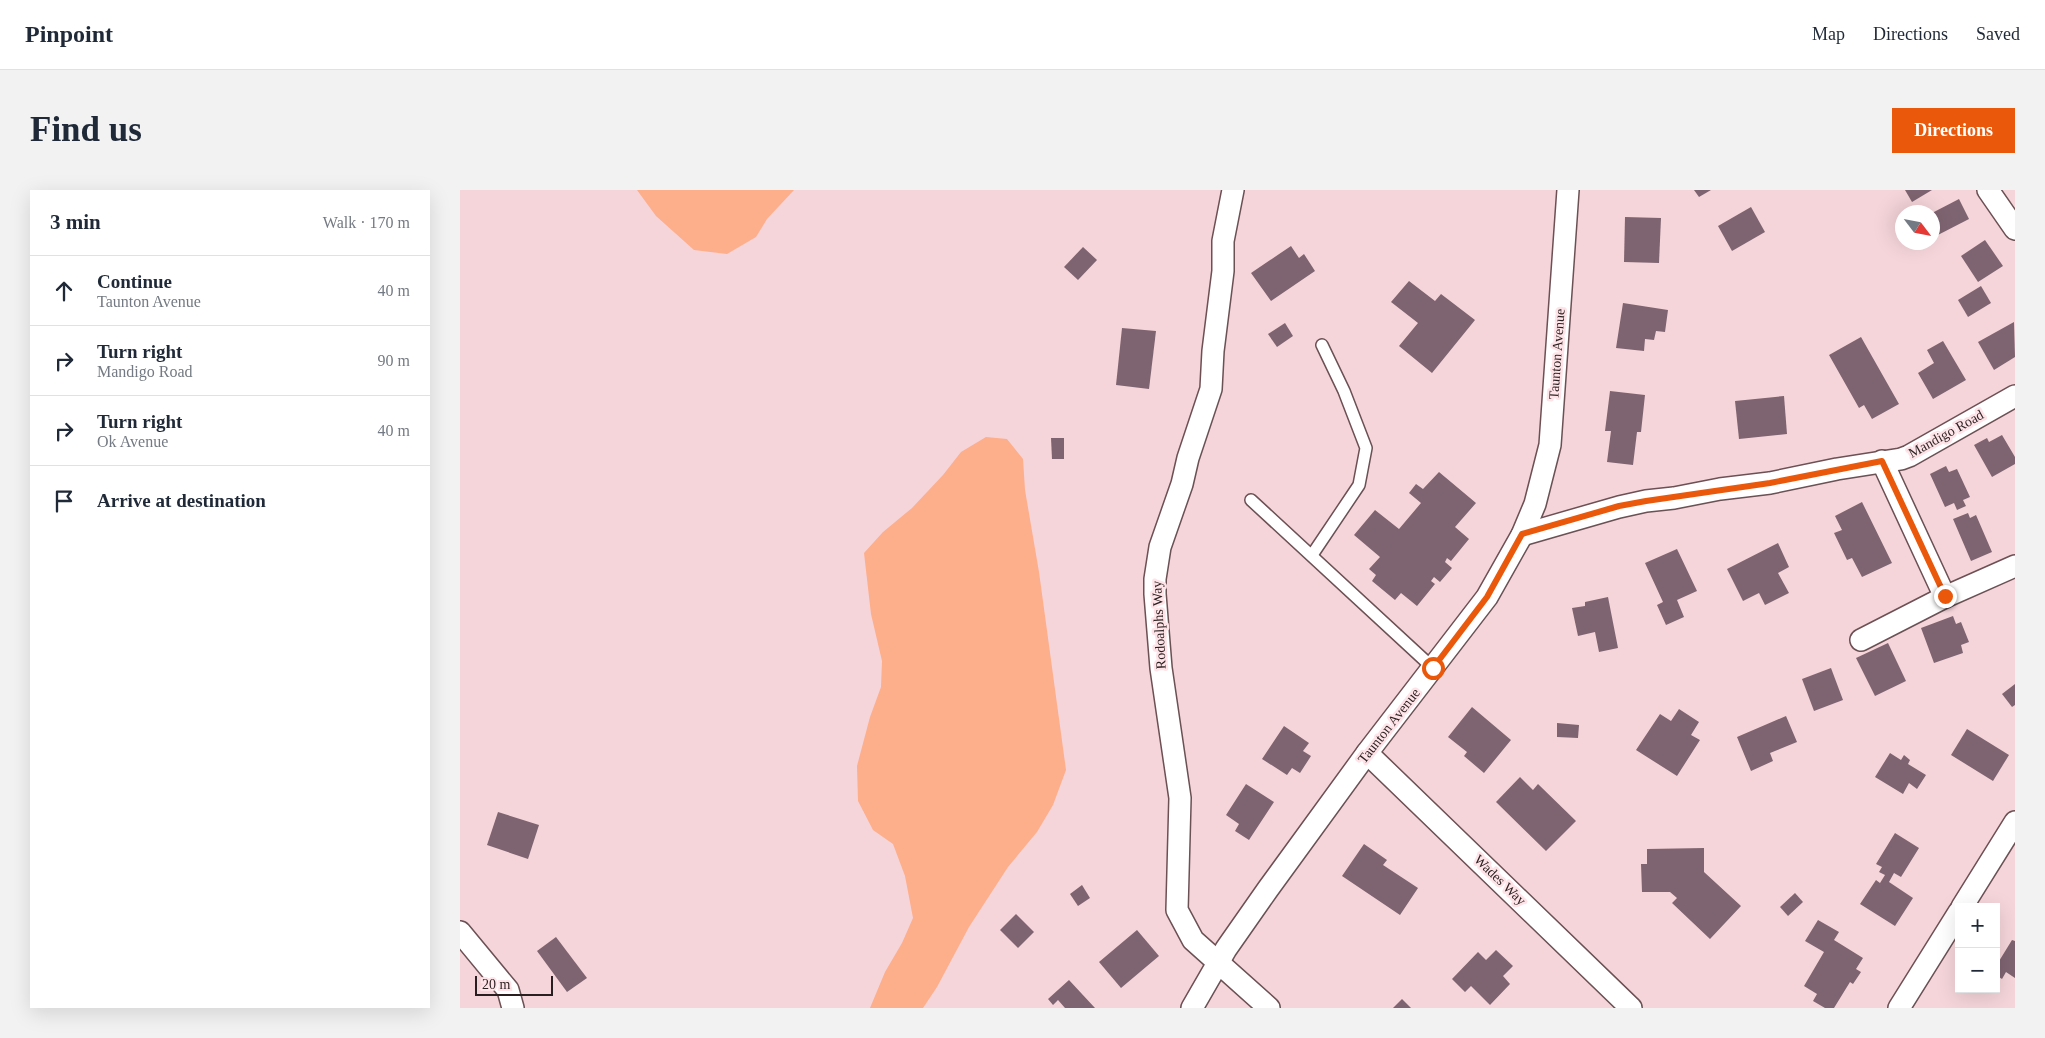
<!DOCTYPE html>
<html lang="en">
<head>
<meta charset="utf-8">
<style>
	body { margin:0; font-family:"Times New Roman",serif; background:#f2f2f3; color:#1f2937 }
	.controls { position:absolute; right:15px; bottom:15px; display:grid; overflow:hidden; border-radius:0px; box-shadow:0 5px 20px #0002 }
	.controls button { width:45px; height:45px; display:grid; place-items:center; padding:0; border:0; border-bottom:1px solid #e0e1e3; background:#fff; color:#1f2937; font:25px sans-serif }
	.compass { position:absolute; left:1435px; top:15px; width:45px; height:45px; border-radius:50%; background:#fff; box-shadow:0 5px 20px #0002; rotate:122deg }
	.scale { position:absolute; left:15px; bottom:12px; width:78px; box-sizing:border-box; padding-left:5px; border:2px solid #2a1f20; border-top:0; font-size:14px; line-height:18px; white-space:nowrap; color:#2a1f20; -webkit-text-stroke:4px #fee4e8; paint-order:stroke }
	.stop { position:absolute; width:15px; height:15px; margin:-11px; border:4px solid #ea580c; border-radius:50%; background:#fff }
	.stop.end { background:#ea580c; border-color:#fff; box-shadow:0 1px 5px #0008 }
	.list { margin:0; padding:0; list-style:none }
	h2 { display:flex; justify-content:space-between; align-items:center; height:65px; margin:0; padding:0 20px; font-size:21px }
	h2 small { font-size:16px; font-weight:400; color:#747a83 }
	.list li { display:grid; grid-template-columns:32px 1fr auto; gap:15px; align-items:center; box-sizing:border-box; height:70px; padding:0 20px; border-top:1px solid #e0e1e3 }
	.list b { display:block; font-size:19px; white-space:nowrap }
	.list p { margin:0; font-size:16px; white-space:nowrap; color:#747a83 }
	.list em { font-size:16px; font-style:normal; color:#747a83 }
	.icon { flex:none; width:28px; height:28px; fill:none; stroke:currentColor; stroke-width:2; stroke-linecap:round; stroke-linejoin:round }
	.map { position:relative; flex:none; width:1555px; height:818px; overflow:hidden; border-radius:0px }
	header { display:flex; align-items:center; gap:30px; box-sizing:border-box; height:70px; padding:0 25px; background:#fff; border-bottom:1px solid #e0e1e3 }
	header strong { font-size:24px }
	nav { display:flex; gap:28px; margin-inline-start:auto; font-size:18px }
	.intro { display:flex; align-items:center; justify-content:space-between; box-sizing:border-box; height:120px; padding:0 30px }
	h1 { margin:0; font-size:35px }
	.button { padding:12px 22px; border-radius:0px; background:#ea580c; color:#fff; font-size:18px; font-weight:700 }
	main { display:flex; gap:30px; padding:0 30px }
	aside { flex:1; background:#fff; border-radius:0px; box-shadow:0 5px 20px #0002 }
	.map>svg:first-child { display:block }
	.green { fill:#fdae8b }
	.building { fill:#7e6470 }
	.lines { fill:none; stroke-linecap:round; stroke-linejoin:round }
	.lane-casing { stroke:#6b5054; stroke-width:14 }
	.street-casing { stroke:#6b5054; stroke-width:24 }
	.lane { stroke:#fff; stroke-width:11 }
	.street { stroke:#fff; stroke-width:21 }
	.route { stroke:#ea580c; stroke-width:6 }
	.labels { text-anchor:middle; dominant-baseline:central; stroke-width:5; stroke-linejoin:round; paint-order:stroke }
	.street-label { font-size:14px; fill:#2a1f20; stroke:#fee4e8 }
</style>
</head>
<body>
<header>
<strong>Pinpoint</strong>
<nav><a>Map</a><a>Directions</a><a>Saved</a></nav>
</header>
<div class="intro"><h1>Find us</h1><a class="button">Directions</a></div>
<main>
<aside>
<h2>3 min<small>Walk · 170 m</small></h2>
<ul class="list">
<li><svg class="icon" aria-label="ahead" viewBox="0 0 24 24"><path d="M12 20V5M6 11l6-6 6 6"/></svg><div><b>Continue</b><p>Taunton Avenue</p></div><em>40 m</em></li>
<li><svg class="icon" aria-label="right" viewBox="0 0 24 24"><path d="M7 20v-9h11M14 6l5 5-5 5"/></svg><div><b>Turn right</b><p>Mandigo Road</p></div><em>90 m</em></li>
<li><svg class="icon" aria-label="right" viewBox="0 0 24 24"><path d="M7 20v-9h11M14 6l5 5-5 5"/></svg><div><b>Turn right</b><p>Ok Avenue</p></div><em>40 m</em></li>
<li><svg class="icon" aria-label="arrive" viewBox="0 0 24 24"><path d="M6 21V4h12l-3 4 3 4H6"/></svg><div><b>Arrive at destination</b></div></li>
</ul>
</aside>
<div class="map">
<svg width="1555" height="818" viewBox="0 0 1555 818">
	<rect width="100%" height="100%" fill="#f5d5da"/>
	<g class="green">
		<polygon points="177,0 334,0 307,29 296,47 267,64 234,60 196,26"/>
		<polygon points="526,247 547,249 563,269 565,300 579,382 606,580 593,615 577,642 548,677 509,737 477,797 463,818 410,818 425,782 442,753 453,728 445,686 433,654 413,640 398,611 397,576 410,527 421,497 422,471 411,424 404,363 423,342 452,318 483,285 501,262"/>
	</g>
	<g class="building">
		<polygon points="1234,0 1251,0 1239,7"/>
		<polygon points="1445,0 1472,0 1452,12"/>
		<polygon points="1499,9 1509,29 1474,47 1472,43 1472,23"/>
		<polygon points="1291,17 1305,42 1272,61 1258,36"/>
		<polygon points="1165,27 1201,28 1199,73 1164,72"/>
		<polygon points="1525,50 1543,76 1518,92 1501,66"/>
		<polygon points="831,56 839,68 844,64 855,81 811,111 791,83"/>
		<polygon points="623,57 637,70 618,90 604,77"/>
		<polygon points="949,91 975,111 981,104 1015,130 972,183 939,156 958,133 931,112"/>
		<polygon points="1521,96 1531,113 1508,127 1498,110"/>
		<polygon points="1163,113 1208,120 1205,142 1196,141 1194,150 1185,149 1184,161 1156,158"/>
		<polygon points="1554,132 1555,167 1534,180 1518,152"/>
		<polygon points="825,133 833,146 817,157 808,144"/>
		<polygon points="662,138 696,141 689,199 656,195"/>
		<polygon points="1401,147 1439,214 1412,229 1404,215 1399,218 1369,165"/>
		<polygon points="1483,151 1506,190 1473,209 1458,183 1474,173 1467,160"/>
		<polygon points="1150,201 1185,205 1181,242 1177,242 1173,275 1147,272 1151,241 1145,241"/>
		<polygon points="1324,206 1327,244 1279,249 1275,211"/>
		<polygon points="1542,245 1555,267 1555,274 1532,287 1514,255 1527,248 1529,252"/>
		<polygon points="591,248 604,248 604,269 592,269"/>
		<polygon points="1486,276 1489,282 1497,279 1510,307 1503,310 1506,316 1497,320 1494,313 1485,317 1470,284"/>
		<polygon points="979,282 1016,313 995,337 1009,349 991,371 987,368 985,372 992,378 980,392 974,387 971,391 975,394 957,416 941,403 935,410 912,391 916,385 909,379 920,367 894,345 915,320 939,339 961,313 949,303 956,294 963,299"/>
		<polygon points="1402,312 1432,373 1402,387 1392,368 1387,370 1374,343 1382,340 1375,326"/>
		<polygon points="1508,323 1510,328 1516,325 1532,362 1511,371 1493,329"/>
		<polygon points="1318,353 1329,377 1318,383 1329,403 1305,415 1299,403 1283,411 1267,379"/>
		<polygon points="1217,359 1237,401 1217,410 1224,427 1206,435 1197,415 1203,412 1185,373"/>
		<polygon points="1148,407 1158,458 1139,462 1135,442 1118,446 1112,418 1125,416 1125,412"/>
		<polygon points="1493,426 1496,434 1501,432 1509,452 1501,455 1503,463 1474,473 1461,438"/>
		<polygon points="1428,453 1446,491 1415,506 1396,468"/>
		<polygon points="1371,478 1383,510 1354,521 1342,489"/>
		<polygon points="1555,494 1555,515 1552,517 1542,504"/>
		<polygon points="1012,517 1051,550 1024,583 1004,566 1007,562 988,547"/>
		<polygon points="1219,519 1239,532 1231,545 1240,550 1217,586 1176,560 1200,524 1211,531"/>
		<polygon points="1326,526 1337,552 1310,563 1313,571 1291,581 1277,547"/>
		<polygon points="1097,533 1119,535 1118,548 1097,547"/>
		<polygon points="824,536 849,553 843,561 851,566 840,583 832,578 827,585 802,569"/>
		<polygon points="1507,539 1549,565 1533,591 1491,565"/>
		<polygon points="1430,563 1441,570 1444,565 1450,570 1448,574 1466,585 1457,599 1449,593 1443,604 1415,587"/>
		<polygon points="1060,587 1073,600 1078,594 1116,631 1086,661 1036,612"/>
		<polygon points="786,594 814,612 789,650 775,641 779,634 766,625"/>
		<polygon points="38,622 79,635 68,669 27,655"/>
		<polygon points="1435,643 1459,658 1441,687 1434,683 1429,692 1453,708 1435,736 1400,714 1416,690 1420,693 1425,685 1419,682 1422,677 1416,674"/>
		<polygon points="904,654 927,670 923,675 958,698 940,725 882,686"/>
		<polygon points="1244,658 1244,682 1281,716 1250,749 1212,713 1217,708 1210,702 1182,702 1181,674 1187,674 1187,659"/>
		<polygon points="622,695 630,708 618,716 610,704"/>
		<polygon points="1335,703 1343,712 1328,726 1320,717"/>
		<polygon points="556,724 574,742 558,758 540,740"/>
		<polygon points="1358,730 1379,742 1374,750 1403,768 1396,779 1401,782 1393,794 1390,792 1374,818 1365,818 1353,811 1357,804 1344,796 1364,762 1345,751"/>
		<polygon points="677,740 699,766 661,798 639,772"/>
		<polygon points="96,747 127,788 107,802 77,761"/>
		<polygon points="1552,750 1555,751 1555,788 1546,782 1542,789 1536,785 1536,776"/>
		<polygon points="1036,760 1053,776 1043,786 1050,794 1030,815 1011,796 1005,802 992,789 1018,762 1026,770"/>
		<polygon points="609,790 635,818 605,818 598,810 593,815 588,809"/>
		<polygon points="942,809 951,818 933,818"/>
	</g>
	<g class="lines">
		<g class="lane-casing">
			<g id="lane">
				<polyline points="791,310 973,478"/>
				<polyline points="852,365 899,295 906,258 884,201 862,155"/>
			</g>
		</g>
		<g class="street-casing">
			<g id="street">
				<polyline points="773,0 763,51 763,81 753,161 751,199 728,268 722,294 700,357 695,389 695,404 701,478 720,608 717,720 733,750 809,818"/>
				<polyline points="1528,0 1555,39"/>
				<polyline points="1422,271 1485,407"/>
				<polyline points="1062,345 1159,317 1186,311 1214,308 1260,299 1310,293 1377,279 1441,269 1449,266 1555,206"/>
				<polyline points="1401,450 1485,407 1555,376"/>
				<polyline points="907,563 1171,818"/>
				<polyline points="1502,717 1555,632"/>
				<polyline points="0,742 48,800 53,818"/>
				<polyline points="732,818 766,759 808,699 907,563 1027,407 1062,345 1075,314 1090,255 1108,0"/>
				<polyline points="1439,818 1499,722"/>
			</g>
		</g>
		<use href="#lane" class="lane"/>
		<use href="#street" class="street"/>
	</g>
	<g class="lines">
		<polyline class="route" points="973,478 1027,407 1062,344 1159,316 1186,311 1310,293 1422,271 1485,406"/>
	</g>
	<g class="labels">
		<g class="street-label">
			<text transform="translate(1097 164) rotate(-86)">Taunton Avenue</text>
			<text transform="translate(1486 244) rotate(-29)">Mandigo Road</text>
			<text transform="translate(699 435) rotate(-93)">Rodoalphs Way</text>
			<text transform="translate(929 536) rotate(-52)">Taunton Avenue</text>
			<text transform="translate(1040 690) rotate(44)">Wades Way</text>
		</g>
	</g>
</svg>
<div class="controls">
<button>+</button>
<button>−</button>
</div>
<svg class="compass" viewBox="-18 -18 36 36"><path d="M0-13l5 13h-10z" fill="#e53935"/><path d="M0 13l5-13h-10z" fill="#747a83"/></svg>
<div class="scale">20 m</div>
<div class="stop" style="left:973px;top:478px"></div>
<div class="stop end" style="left:1485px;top:406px"></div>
</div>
</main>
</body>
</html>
